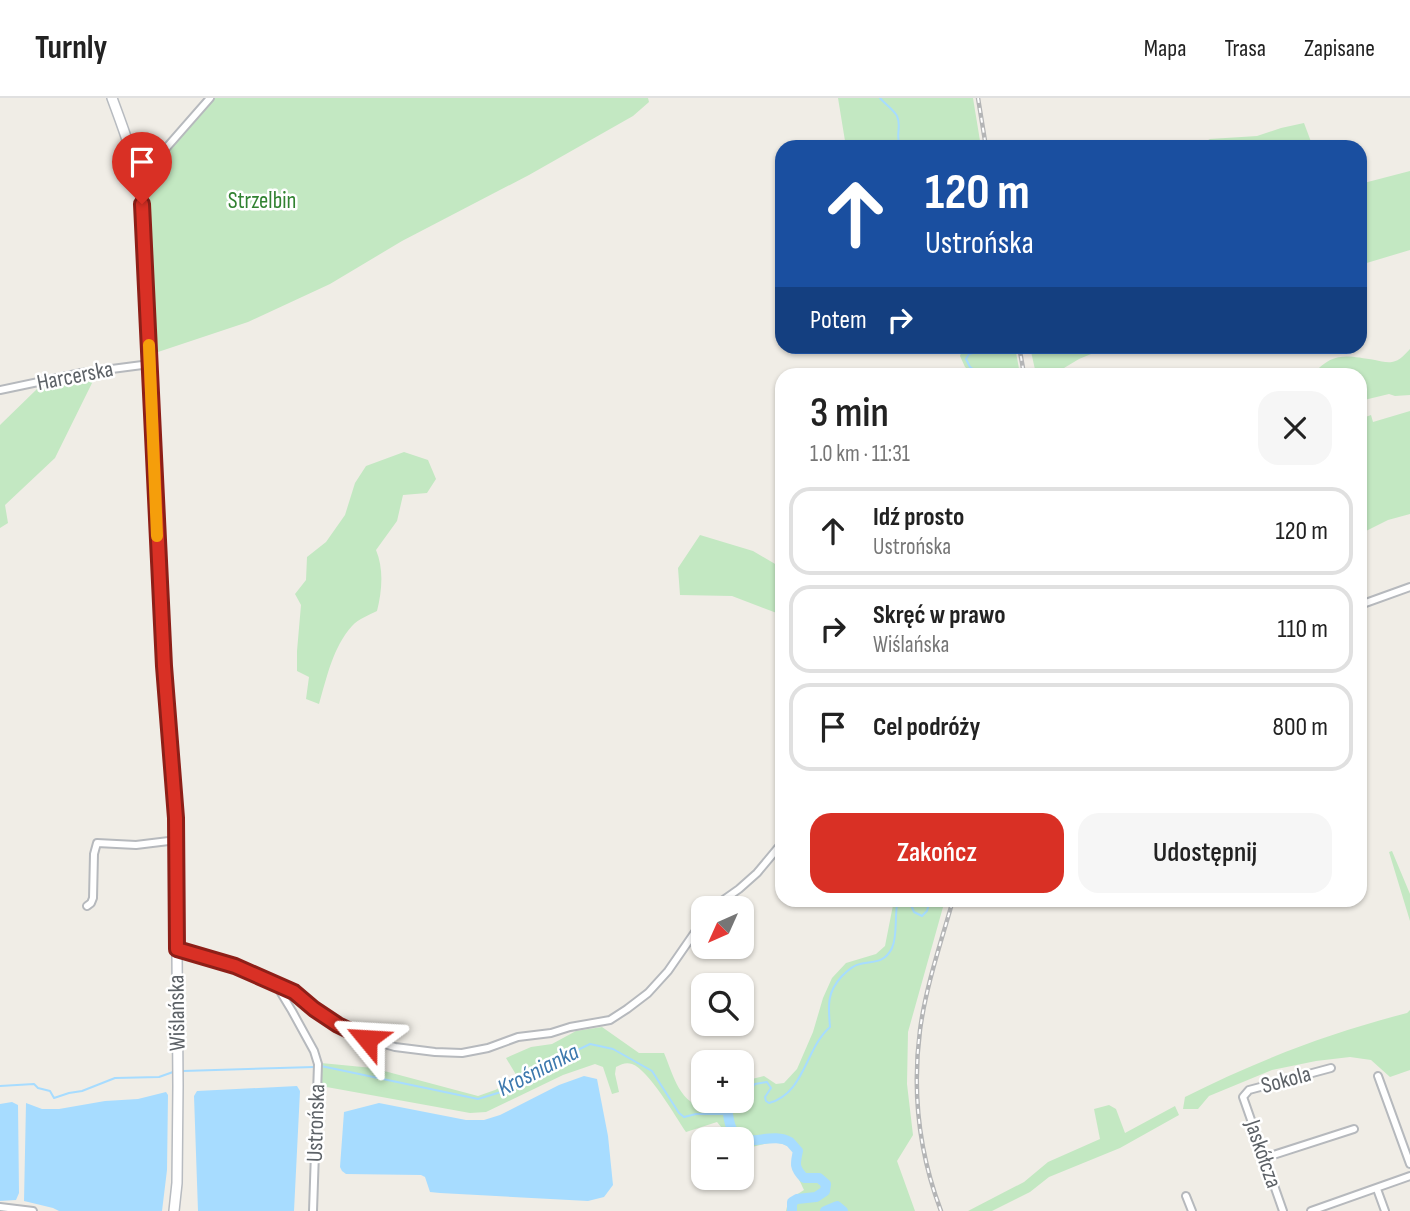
<!DOCTYPE html>
<html lang="pl">
<head>
<meta charset="utf-8">
<style>
  body { margin:0; font-family:"Sofia Sans Condensed",sans-serif; background:#f6f6f6; color:#222; height:100vh; display:flex; flex-direction:column; font-size:26px; white-space:nowrap }
  * { box-sizing:border-box; margin:0 }
  p { font-size:23px; color:#767676 }
  .icon { flex:none; width:38px; height:38px; fill:none; stroke:currentColor; stroke-width:2; stroke-linecap:round; stroke-linejoin:round }
  .map { position:relative; flex:1; overflow:hidden }
  .side { position:absolute; left:775px; top:270px; width:592px; height:539px; display:flex; flex-direction:column; background:#fff; border-radius:21px; box-shadow:0 2px 5px #0004 }
  .side>* { flex:none }
  .guide { position:absolute; left:775px; top:42px; width:592px; height:214px; border-radius:21px; box-shadow:0 2px 5px #0004; background:#1a4fa0; color:#fff; overflow:hidden }
  .needle { width:46px; rotate:225deg }
  .buttons { position:absolute; left:691px; top:798px; display:grid; gap:14px }
  .buttons a { display:grid; place-items:center; width:63px; height:63px; border-radius:14px; background:#fff; box-shadow:0 2px 5px #0004; font-size:35px }
  .pin { position:absolute; display:grid; place-items:center; width:60px; height:60px; color:#fff; margin:-72px -30px; border-radius:50% 50% 50% 0; rotate:-45deg; box-shadow:0 0 7px #0007 }
  .pin .icon { rotate:45deg }
  .me { position:absolute; width:77px; margin:-38px; rotate:297deg; stroke-linejoin:round; filter:drop-shadow(0 0 5px #0008) }
  .turn { display:flex; align-items:center; gap:24px; height:147px; padding:0 35px; font-size:32px }
  .turn .icon { width:91px; height:91px; stroke-width:2.5 }
  .turn b { display:block; font-size:49px; line-height:60px }
  .then { display:flex; align-items:center; height:66px; padding:0 35px; background:#0003; gap:14px; font-size:26px }
  .round { display:grid; place-items:center; flex:none; width:74px; height:74px; border-radius:21px; background:#f6f6f6 }
  .headline { display:flex; align-items:center; justify-content:space-between; height:119px; padding:0 35px }
  h1 { font-size:42px; font-weight:600; line-height:52px }
  .primary-button { display:flex; gap:14px; margin-top:auto; padding:14px 35px }
  .primary-button a { flex:1; height:80px; border-radius:21px; background:#d93025; color:#fff; font-size:28px; font-weight:600; line-height:80px; text-align:center }
  .primary-button a+a { background:#f6f6f6; color:#222 }
  ul { padding:0; list-style:none }
  li { display:flex; align-items:center; gap:21px; height:88px; margin:0 14px 10px; padding:0 21px; border:4px solid #e0e0e0; border-radius:21px }
  li div { flex:1 }
  li b { display:block; font-size:26px }
  li em { font-style:normal }
  header { display:flex; align-items:center; gap:42px; box-sizing:border-box; height:98px; padding:0 35px; background:#fff; border-bottom:2px solid #e0e0e0 }
  header strong { font-size:33px }
  nav { display:flex; gap:38px; margin-inline-start:auto; font-size:24px }
  .map>svg:first-child { display:block }
  .green { fill:#c3e8c2 }
  .water { fill:#a7dcff }
  .lines { fill:none; stroke-linecap:round; stroke-linejoin:round }
  .stream { stroke:#a7dcff; stroke-width:2 }
  .river { stroke:#a7dcff; stroke-width:10 }
  .street-casing { stroke:#b6b9bd; stroke-width:10 }
  .secondary-casing { stroke:#b7bbc0; stroke-width:12 }
  .street { stroke:#fff; stroke-width:6 }
  .secondary { stroke:#fff; stroke-width:9 }
  .rail-casing { stroke:#b4b5b6; stroke-width:4.5 }
  .rail { stroke:#fff; stroke-width:2; stroke-dasharray:5; stroke-linecap:butt }
  .route-casing { stroke:#8d1f18; stroke-width:18 }
  .route { stroke:#d93025; stroke-width:12 }
  .slow { stroke:#f59e0b; stroke-width:12 }
  .labels { text-anchor:middle; dominant-baseline:central; stroke-width:5; stroke-linejoin:round; paint-order:stroke }
  .park-label { font-size:23px; fill:#318231; stroke:#fff }
  .street-label { font-size:23px; fill:#5d6267; stroke:#fff }
  .water-label { font-size:24px; font-style:italic; fill:#3c78ad; stroke:#fff }
</style>
</head>
<body>
<header>
<strong>Turnly</strong>
<nav><a>Mapa</a><a>Trasa</a><a>Zapisane</a></nav>
</header>
<div class="map">
<svg width="1410" height="1113" viewBox="0 0 1410 1113">
  <rect width="100%" height="100%" fill="#f0ede6"/>
  <path class="green" d="M214,0H648L649,4L633,18L529,77L402,143L330,186L248,224L158,254L144,79Z
    M838,0H973L981,49H846Z
    M1304,25L1313,49H1195L1210,41L1257,38L1281,30Z
    M1410,73V152L1360,167V86Z
    M963,249H1015L1020,276H973L965,269L960,258Z
    M1030,249V248L1108,249L1079,261L1054,276H1036Z
    M1410,251V297L1395,298L1389,296L1360,303V276H1313C1334,253 1347,258 1375,262C1380,263 1387,265 1392,264C1400,263 1405,256 1410,251Z
    M93,283L55,360L5,407L8,425L0,430V327L37,291Z
    M1410,313V416L1388,422L1360,436V321L1371,317L1373,324Z
    M404,354L428,362L436,381L427,395L403,397L397,423L376,452C384,471 382,493 377,513C369,517 358,521 352,528C333,549 327,579 319,606L306,601L309,579L297,573V553L301,507L295,496L306,482L307,459L326,444L345,417L355,385L366,368Z
    M700,437L753,453L782,470V517L732,498L680,497L678,470Z
    M1392,753L1410,796V823L1389,754Z
    M894,802H945L908,934L907,986L913,1037L897,1063L915,1113H786C788,1101 794,1098 804,1092C796,1073 792,1078 794,1054C781,1038 762,1047 744,1051L742,1050V1041H731L717,1024L686,1034C675,1018 649,972 632,966C626,964 622,966 616,969L615,976L619,994L612,996L603,969L595,966L563,977L486,1014L470,1015L321,988V965L373,970L478,998L495,992L518,980L506,960L531,949L552,946L576,933L602,929L639,955H664C673,976 680,1009 708,1009C720,1009 731,1003 742,1003V993L752,981L764,978L776,986L784,985L797,971L813,934L823,900L832,880L846,865L876,856L885,848Z
    M1410,912V972L1390,979L1371,962L1350,959L1316,963L1272,972L1209,998L1198,1011H1183L1185,999C1256,963 1329,935 1407,915Z
    M1109,1007L1116,1011L1125,1035L1175,1008L1179,1017L1120,1050L1049,1079L1030,1094L992,1113H968L1024,1084L1048,1064L1100,1041L1094,1011Z"/>
  <path class="water" d="M584,978L597,981L608,1038L613,1087L604,1099L588,1103L440,1095L430,1094L425,1079L421,1077L346,1076L342,1073L340,1069L344,1014L379,1005L466,1022H484L500,1017L559,987Z
    M297,988L300,993L294,1113H198L194,998L197,993Z
    M166,994L168,997L167,1072L162,1113H59L53,1110L24,1103L26,1005L42,1011H59L105,1003L138,1001Z
    M12,1004L18,1007L19,1095L16,1102L0,1103V1006Z"/>
  <g class="lines">
    <path class="stream" d="M880,0C885,6 894,12 897,18C902,29 895,36 900,49
      M980,248L977,254L969,256L966,261L970,269L981,276
      M995,276L998,275L1010,276
      M909,802L914,814L922,818L927,813L930,802
      M321,968L478,1001L501,994L551,965L590,946L613,951L652,973L679,1015L684,1019L696,1016H728L739,1003
      M183,973L314,969
      M0,988L34,986L38,990L50,993L54,1000L69,995L82,993L115,980L159,979L173,974
      M742,1001L755,986L767,984L771,990L765,999L766,1003L769,1005C805,995 805,951 830,929C828,907 827,894 842,878C847,873 853,867 860,866C873,863 884,866 892,850C898,838 894,816 898,802"/>
    <path class="river" d="M728,1016C734,1063 767,1030 790,1044C792,1046 796,1051 798,1053C795,1066 794,1070 804,1080H819L826,1086L825,1093L816,1099L797,1101L792,1104V1113
      M825,1113L837,1108L843,1113"/>
    <g class="street-casing">
      <path id="street" d="M139,81L210,0
        M0,292L81,275L150,266
        M1360,507L1410,489
        M87,808L91,805L93,800L94,756L97,745L136,747L177,742
        M712,810L739,791L757,775L782,745
        M177,851L235,868L275,885L292,913L314,953L318,966L313,1113
        M275,885L294,894L314,911L339,927L367,941L395,949L435,954L462,955L488,950L518,939L551,935L570,929L610,922L627,911L648,895L668,873L704,821
        M1378,978L1410,1066
        M1264,1060L1354,1031
        M1377,1091L1385,1113
        M1186,1098L1192,1113
        M0,1109L33,1113
        M1283,1113L1243,999L1249,992L1331,970
        M1311,1113L1410,1078"/>
    </g>
    <g class="secondary-casing">
      <path id="secondary" d="M112,0C125,35 138,69 142,106L164,568L176,720L178,988L177,1085L174,1113"/>
    </g>
    <use href="#street" class="street"/>
    <use href="#secondary" class="secondary"/>
    <g class="rail-casing">
      <path id="rail" d="M978,0L986,49
        M1019,248L1024,276
        M941,1113C919,1055 912,994 920,932C926,888 941,844 953,802"/>
    </g>
    <use href="#rail" class="rail"/>
  </g>
  <g class="lines">
    <g class="route-casing">
      <path id="route" d="M142,106L164,568L176,720L177,851L235,868L294,894L314,911L338,927L367,941"/>
    </g>
    <use href="#route" class="route"/>
    <path class="slow" d="M149,247L157,438"/>
  </g>
  <g class="labels">
    <g class="park-label">
      <text x="262" y="103">Strzelbin</text>
    </g>
    <g class="street-label">
      <text transform="translate(75 278) rotate(-11)">Harcerska</text>
      <text transform="translate(177 915) rotate(-91)">Wiślańska</text>
      <text transform="translate(1286 982) rotate(-15)">Sokola</text>
      <text transform="translate(316 1025) rotate(-88)">Ustrońska</text>
      <text transform="translate(1263 1056) rotate(71)">Jaskółcza</text>
    </g>
    <g class="water-label">
      <text transform="translate(538 972) rotate(-27)">Krośnianka</text>
    </g>
  </g>
</svg>
<div class="buttons">
<a><svg class="needle" viewBox="-14 -14 28 28"><path d="M0-13l5 13h-10z" fill="#e53935"/><path d="M0 13l5-13h-10z" fill="#767676"/></svg></a>
<a><svg class="icon" aria-label="search" viewBox="0 0 24 24"><circle cx="10" cy="10" r="6"/><path d="M15 15l6 6"/></svg></a>
<a>+</a>
<a>−</a>
</div>
<div class="pin" style="left:142px;top:106px;background:#d93025"><svg class="icon" aria-label="arrive" viewBox="0 0 24 24"><path d="M6 21V4h12l-3 4 3 4H6"/></svg></div>
<svg class="me" style="left:367px;top:941px" viewBox="-20 -20 40 40"><path d="M0-17L14 15 0 8-14 15z" fill="#d93025" stroke="#fff" stroke-width="4"/></svg>
<div class="guide">
<div class="turn"><svg class="icon" aria-label="ahead" viewBox="0 0 24 24"><path d="M12 20V5M6 11l6-6 6 6"/></svg><div><b>120 m</b>Ustrońska</div></div>
<div class="then">Potem<svg class="icon" aria-label="right" viewBox="0 0 24 24"><path d="M7 20v-9h11M14 6l5 5-5 5"/></svg></div>
</div>
<section class="side">
<div class="headline"><div><h1>3 min</h1><p>1.0 km · 11:31</p></div><a class="round"><svg class="icon" aria-label="close" viewBox="0 0 24 24"><path d="M6 6l12 12M18 6L6 18"/></svg></a></div>
<ul>
<li><svg class="icon" aria-label="ahead" viewBox="0 0 24 24"><path d="M12 20V5M6 11l6-6 6 6"/></svg><div><b>Idź prosto</b><p>Ustrońska</p></div><em>120 m</em></li>
<li><svg class="icon" aria-label="right" viewBox="0 0 24 24"><path d="M7 20v-9h11M14 6l5 5-5 5"/></svg><div><b>Skręć w prawo</b><p>Wiślańska</p></div><em>110 m</em></li>
<li><svg class="icon" aria-label="arrive" viewBox="0 0 24 24"><path d="M6 21V4h12l-3 4 3 4H6"/></svg><div><b>Cel podróży</b></div><em>800 m</em></li>
</ul>
<div class="primary-button"><a>Zakończ</a><a>Udostępnij</a></div>
</section>
</div>
</body>
</html>
